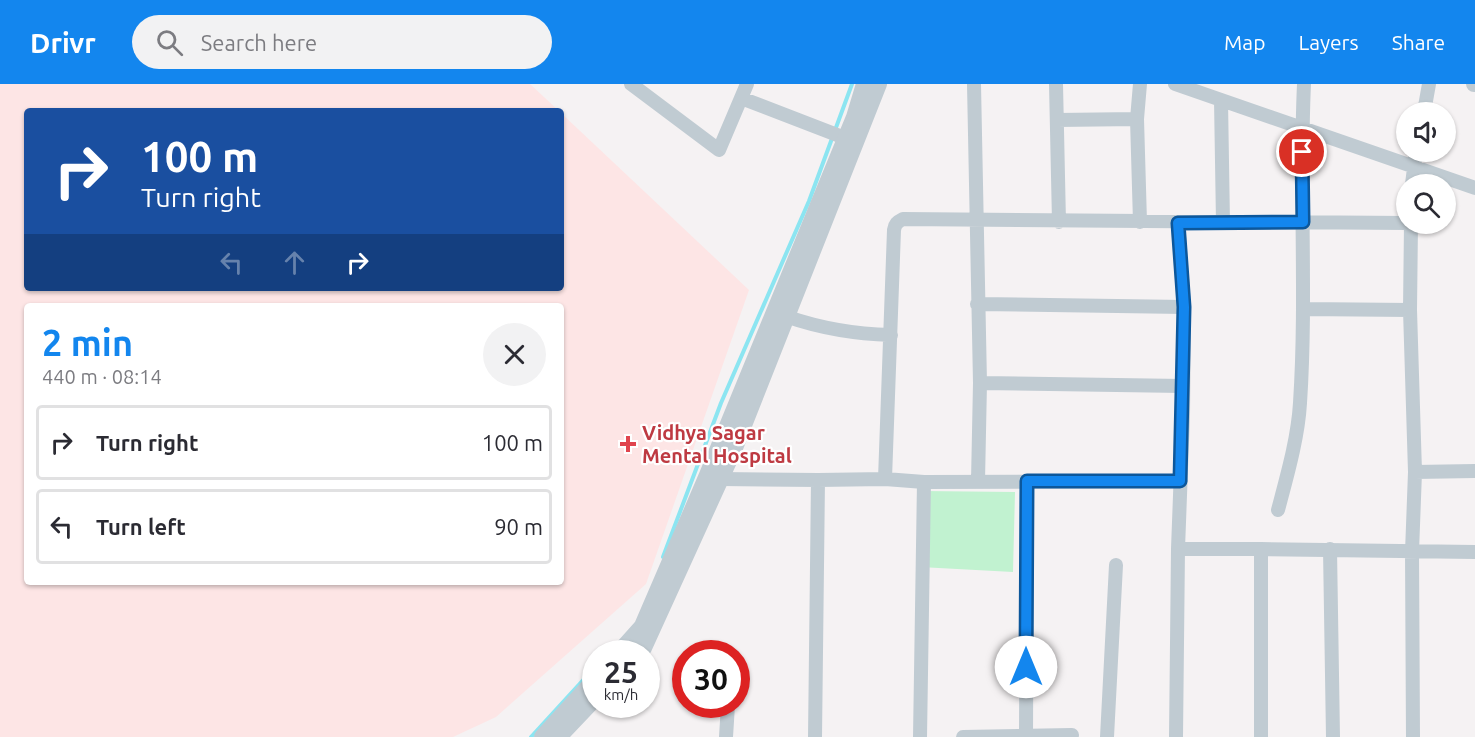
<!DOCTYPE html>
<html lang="en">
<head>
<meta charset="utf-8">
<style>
  body { margin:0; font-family:Ubuntu,sans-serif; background:#f2f2f3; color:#2b2b33; height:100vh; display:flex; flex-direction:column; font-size:22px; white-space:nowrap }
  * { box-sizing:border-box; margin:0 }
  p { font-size:20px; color:#7c7c81 }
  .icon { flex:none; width:33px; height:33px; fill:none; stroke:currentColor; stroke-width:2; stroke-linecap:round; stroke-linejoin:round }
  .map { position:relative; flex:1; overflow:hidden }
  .details { position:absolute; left:24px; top:219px; width:540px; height:282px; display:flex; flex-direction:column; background:#fff; border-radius:6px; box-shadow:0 2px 4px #0004 }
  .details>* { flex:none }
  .top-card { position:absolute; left:24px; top:24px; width:540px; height:183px; border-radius:6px; box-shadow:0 2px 4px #0004; background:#1a4fa0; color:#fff; overflow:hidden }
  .buttons { position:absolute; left:1396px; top:18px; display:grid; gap:12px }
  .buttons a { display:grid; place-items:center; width:60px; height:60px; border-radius:50%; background:#fff; box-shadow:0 2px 4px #0004; font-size:30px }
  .speed { position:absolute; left:582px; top:556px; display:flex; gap:12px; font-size:30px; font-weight:700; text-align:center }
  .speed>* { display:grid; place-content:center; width:78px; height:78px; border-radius:50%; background:#fff; box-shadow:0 2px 4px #0004; line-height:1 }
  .speed small { font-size:15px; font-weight:400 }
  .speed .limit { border:9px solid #d22; background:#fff; color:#111 }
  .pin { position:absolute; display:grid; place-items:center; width:51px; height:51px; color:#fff; margin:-26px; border:3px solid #fff; border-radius:50%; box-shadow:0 2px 6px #0007 }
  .me { position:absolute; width:66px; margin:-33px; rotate:0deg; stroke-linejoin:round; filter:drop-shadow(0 0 4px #0008) }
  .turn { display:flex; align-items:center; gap:21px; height:126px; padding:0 18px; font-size:27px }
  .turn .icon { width:78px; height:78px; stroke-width:2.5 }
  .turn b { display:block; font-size:42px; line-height:51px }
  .lanes { display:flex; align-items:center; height:57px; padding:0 18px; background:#0003; justify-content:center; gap:30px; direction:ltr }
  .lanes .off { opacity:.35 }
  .round { display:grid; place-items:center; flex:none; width:63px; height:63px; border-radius:32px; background:#f2f2f3 }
  .summary { display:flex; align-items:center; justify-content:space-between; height:102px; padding:0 18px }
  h1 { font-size:36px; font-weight:600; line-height:45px; color:#1386ee }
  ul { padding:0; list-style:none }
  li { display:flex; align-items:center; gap:18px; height:75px; margin:0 12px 9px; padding:0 6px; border:3px solid #e1e1e2; border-radius:6px }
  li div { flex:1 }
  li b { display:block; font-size:22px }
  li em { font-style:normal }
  header { display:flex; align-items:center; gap:36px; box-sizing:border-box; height:84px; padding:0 30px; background:#1386ee; color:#fff }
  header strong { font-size:28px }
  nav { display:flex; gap:33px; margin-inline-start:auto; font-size:21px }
  .search { width:420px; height:54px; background:#f2f2f3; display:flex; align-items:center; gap:15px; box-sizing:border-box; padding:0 21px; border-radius:33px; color:#7c7c81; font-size:22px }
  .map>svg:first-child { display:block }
  .medical { fill:#fde5e5; fill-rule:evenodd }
  .green { fill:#c1f2d0 }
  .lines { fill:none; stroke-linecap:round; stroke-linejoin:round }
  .stream { stroke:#8ce5f1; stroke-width:4 }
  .minor { stroke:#c0cbd2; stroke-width:14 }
  .tertiary { stroke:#c0cbd2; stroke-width:16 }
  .route-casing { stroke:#0c579b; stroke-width:15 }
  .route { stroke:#1386ee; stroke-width:10 }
  .health-dot { fill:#e0444e; stroke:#fff; stroke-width:2 }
  .labels { text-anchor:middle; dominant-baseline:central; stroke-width:4.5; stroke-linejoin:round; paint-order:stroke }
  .health-label { font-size:20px; font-weight:bold; fill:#be3a42; stroke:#fff; text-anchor:start }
</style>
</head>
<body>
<header>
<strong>Drivr</strong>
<div class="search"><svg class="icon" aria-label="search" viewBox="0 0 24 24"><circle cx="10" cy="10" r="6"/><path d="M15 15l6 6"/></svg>Search here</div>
<nav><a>Map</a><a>Layers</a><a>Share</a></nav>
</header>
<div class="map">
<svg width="1475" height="653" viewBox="0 0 1475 653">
  <rect width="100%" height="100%" fill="#f5f2f3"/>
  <path class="medical" d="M0,0H530L559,27H27V204H561V29L749,206L646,500L496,633L453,653H0ZM27,222H561V498H27Z"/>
  <path class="green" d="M922,407L1015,408L1013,488L920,483Z"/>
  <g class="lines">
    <path class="stream" d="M663,473L721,319L809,117L852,0
      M606,570L614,562
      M531,653L596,582"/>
    <path class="minor" d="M631,0L719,66L747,0
      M974,0L980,299L978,397
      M1056,0L1059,138
      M1140,0L1137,35L1140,138
      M1175,0L1475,104
      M741,14L845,54
      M1221,16L1223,139
      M1424,28L1429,0
      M1057,36L1137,35
      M1412,100L1416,68
      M1411,140L1410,226L1415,388L1412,468L1413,653
      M977,220L1184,223
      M1303,225L1410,226
      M788,233C823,245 854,250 891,251
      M980,299L1183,302
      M1415,388L1475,387
      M721,395L818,396L885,395L924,398L1181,397
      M885,395L894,146C895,140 897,138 903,135L1407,139
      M1278,426C1287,392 1298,354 1300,319C1307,213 1299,106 1304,0
      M1178,465H1261L1475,468
      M1261,465V653
      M1330,465L1333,653
      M1026,652L1027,397
      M726,653L728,621
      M815,653L818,396
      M920,653L924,398
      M963,653L1072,651
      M1107,653L1116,481
      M1176,653L1178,465L1183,331L1184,223L1178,139"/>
    <path class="tertiary" d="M1474,0H1475
      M617,570L642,542L707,391L854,33L864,0
      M638,570L644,564L735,364L879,0
      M542,653L596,594
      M559,653L596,614"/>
  </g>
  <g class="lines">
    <g class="route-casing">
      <path id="route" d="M1026,583L1027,397H1180L1184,223L1178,139L1303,138L1302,68"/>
    </g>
    <use href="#route" class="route"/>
  </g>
  <path class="health-dot" d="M625 351h6v6h6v6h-6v6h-6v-6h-6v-6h6z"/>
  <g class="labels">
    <g class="health-label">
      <text x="642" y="348">Vidhya Sagar<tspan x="642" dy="23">Mental Hospital</tspan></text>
    </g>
  </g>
</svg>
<div class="buttons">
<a><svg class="icon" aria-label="sound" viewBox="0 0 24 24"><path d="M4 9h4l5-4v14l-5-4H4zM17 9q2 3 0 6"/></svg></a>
<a><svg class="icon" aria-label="search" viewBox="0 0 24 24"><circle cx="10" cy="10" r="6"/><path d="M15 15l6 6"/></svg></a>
</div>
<div class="speed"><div>25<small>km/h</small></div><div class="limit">30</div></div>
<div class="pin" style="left:1302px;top:68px;background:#d93025"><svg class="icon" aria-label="arrive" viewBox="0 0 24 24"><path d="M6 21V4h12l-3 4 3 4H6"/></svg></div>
<svg class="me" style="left:1026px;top:583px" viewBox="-20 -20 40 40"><circle r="19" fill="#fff"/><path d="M0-13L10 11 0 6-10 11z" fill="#1386ee"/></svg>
<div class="top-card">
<div class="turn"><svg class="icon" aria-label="right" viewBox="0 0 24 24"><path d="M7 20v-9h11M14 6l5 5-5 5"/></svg><div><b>100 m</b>Turn right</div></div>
<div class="lanes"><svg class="icon off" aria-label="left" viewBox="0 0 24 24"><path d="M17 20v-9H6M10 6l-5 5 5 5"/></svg><svg class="icon off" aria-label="ahead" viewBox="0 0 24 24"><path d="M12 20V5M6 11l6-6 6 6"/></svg><svg class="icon" aria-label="right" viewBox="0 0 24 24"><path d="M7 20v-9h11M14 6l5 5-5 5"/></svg></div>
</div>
<section class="details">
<div class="summary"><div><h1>2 min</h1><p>440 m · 08:14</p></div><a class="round"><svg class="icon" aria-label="close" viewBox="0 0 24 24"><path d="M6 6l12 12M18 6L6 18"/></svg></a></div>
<ul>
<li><svg class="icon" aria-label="right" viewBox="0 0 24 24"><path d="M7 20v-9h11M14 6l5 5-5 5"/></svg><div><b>Turn right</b></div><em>100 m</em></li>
<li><svg class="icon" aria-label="left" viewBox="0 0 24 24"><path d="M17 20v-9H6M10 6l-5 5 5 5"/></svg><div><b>Turn left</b></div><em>90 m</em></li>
</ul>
</section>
</div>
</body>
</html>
